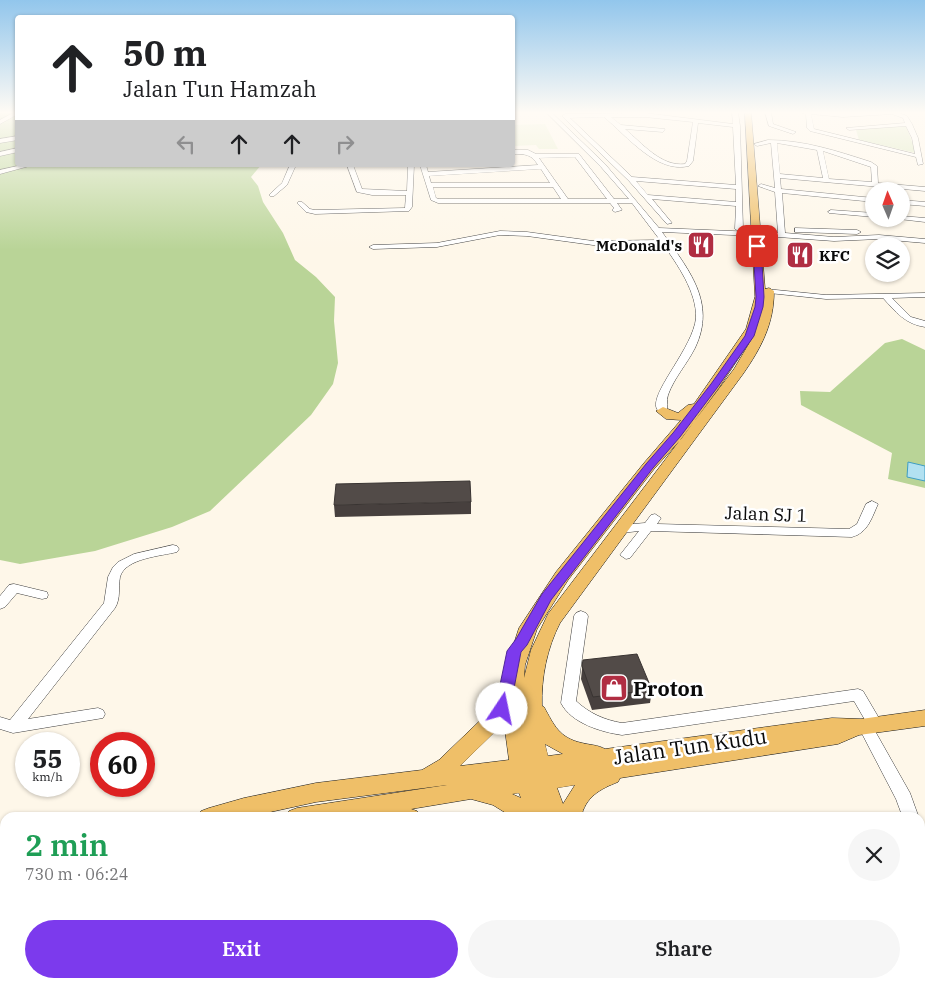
<!DOCTYPE html>
<html lang="en">
<head>
<meta charset="utf-8">
<style>
  body { margin:0; font-family:"IBM Plex Serif",serif; background:#f6f6f6; color:#202124; height:100vh; display:flex; flex-direction:column; font-size:19px; white-space:nowrap }
  * { box-sizing:border-box; margin:0 }
  p { font-size:16px; color:#757577 }
  .icon { flex:none; width:28px; height:28px; fill:none; stroke:currentColor; stroke-width:2; stroke-linecap:round; stroke-linejoin:round }
  .map { position:relative; flex:1; overflow:hidden }
  .drawer { position:absolute; left:0px; top:812px; width:925px; height:176px; display:flex; flex-direction:column; background:#fff; border-radius:15px 15px 0 0; box-shadow:0 1px 4px #0004 }
  .drawer>* { flex:none }
  .top-card { position:absolute; left:15px; top:15px; width:500px; height:152px; border-radius:5px; box-shadow:0 1px 4px #0004; background:#fff; color:#202124; overflow:hidden }
  .needle { width:32px; rotate:358deg }
  .fabs { position:absolute; left:865px; top:182px; display:grid; gap:10px }
  .fabs a { display:grid; place-items:center; width:45px; height:45px; border-radius:50%; background:#fff; box-shadow:0 1px 4px #0004; font-size:25px }
  .speed { position:absolute; left:15px; top:732px; display:flex; gap:10px; font-size:25px; font-weight:700; text-align:center }
  .speed>* { display:grid; place-content:center; width:65px; height:65px; border-radius:50%; background:#fff; box-shadow:0 1px 4px #0004; line-height:1 }
  .speed small { font-size:12px; font-weight:400 }
  .speed .limit { border:8px solid #d22; background:#fff; color:#111 }
  .pin { position:absolute; display:grid; place-items:center; width:42px; height:42px; color:#fff; margin:-21px; border-radius:10px; box-shadow:0 2px 8px #0006 }
  .me { position:absolute; width:55px; margin:-28px; rotate:11deg; stroke-linejoin:round; filter:drop-shadow(0 0 4px #0008) }
  .turn { display:flex; align-items:center; gap:18px; height:105px; padding:0 25px; font-size:22px }
  .turn .icon { width:65px; height:65px; stroke-width:2.5 }
  .turn b { display:block; font-size:35px; line-height:42px }
  .lanes { display:flex; align-items:center; height:48px; padding:0 25px; background:#0003; justify-content:center; gap:25px; direction:ltr }
  .lanes .off { opacity:.35 }
  .round { display:grid; place-items:center; flex:none; width:52px; height:52px; border-radius:26px; background:#f6f6f6 }
  .headline { display:flex; align-items:center; justify-content:space-between; height:85px; padding:0 25px }
  h1 { font-size:30px; font-weight:600; line-height:38px; color:#1e9e55 }
  .button { display:flex; gap:10px; margin-top:auto; padding:10px 25px }
  .button a { flex:1; height:58px; border-radius:30px; background:#7c3aed; color:#fff; font-size:20px; font-weight:600; line-height:58px; text-align:center }
  .button a+a { background:#f6f6f6; color:#202124 }
  .map>svg:first-child { display:block }
  .green { fill:#d4e5b6 }
  .forest { fill:#b9d497 }
  .pitch { fill:#e4edc7 }
  .water { fill:#b2e1f1; stroke:#3e9dc3 }
  .lines { fill:none; stroke-linecap:round; stroke-linejoin:round }
  .minor-casing { stroke:#3d3d3d; stroke-width:1 }
  .major-casing { stroke:#1b1b1b; stroke-width:1 }
  .minor { fill:#fff; fill-rule:evenodd }
  .major { fill:#efbf68; fill-rule:evenodd }
  .wall { fill:#47403e }
  .building { fill:#524b48; stroke:#393432 }
  .route { fill:#7c3aed; stroke:#51269a }
  .labels { text-anchor:middle; dominant-baseline:central; stroke-width:5; stroke-linejoin:round; paint-order:stroke }
  .far-poi-label { font-size:15px; font-weight:bold; fill:#0a0a0a; stroke:#fff; text-anchor:end }
  .street-label { font-size:18px; fill:#0a0a0a; stroke:#fff }
  .near-poi-label { font-size:21px; font-weight:bold; fill:#0a0a0a; stroke:#fff; text-anchor:start }
  .near-street-label { font-size:21px; fill:#0a0a0a; stroke:#fff }
</style>
</head>
<body>
<div class="map">
<svg width="925" height="988" viewBox="0 0 925 988">
  <rect width="100%" height="100%" fill="#fef7e9"/>
  <path class="green" d="M906,125L916,153L859,140L856,130Z"/>
  <path class="forest" d="M0,112H17L18,165H261L251,177L258,186L263,202L283,233L295,260L316,277L335,297L334,321L338,363L333,384L311,415L210,511L172,527L95,551L20,564L0,560Z
    M902,339L925,350V488L888,479L892,453L801,405L800,391L830,392L885,343Z"/>
  <path class="pitch" d="M545,124L558,149H539L536,145L513,146V125Z"/>
  <path class="water" d="M908,462L925,466V481L907,477Z"/>
  <g class="lines">
    <g class="minor-casing">
      <path id="minor" d="M15,112H18V114L0,124V120Z
        M546,112H551L605,164L659,228L756,232L760,234L756,236L662,232C688,269 717,302 695,348C687,364 674,378 668,395C666,401 668,408 667,413H659C659,412 656,408 656,406C654,388 693,347 696,318C697,292 677,264 663,244L593,245L527,236L500,235L437,247L373,249L369,247L373,245L437,243L500,231L527,232L593,241L660,240L632,203H617L622,210L615,212L612,210L614,208L610,203H438L431,200L420,165H426L428,172L538,165C531,154 526,154 512,154V150H528L536,154H579L614,199H629L601,167ZM575,157L607,199H568L539,158ZM541,169L550,183H431L429,176ZM433,187H553L561,199H439L436,198Z
        M732,112H738L740,126L743,229L739,231L735,229L736,206L652,199L672,223L667,224L629,181L562,116L565,114L645,113L733,124ZM604,117C627,136 657,174 689,166L693,161L698,123L733,127L736,185L632,177L570,118ZM611,117H645L693,122L687,161L685,164C661,167 642,143 625,129L663,132L665,129L621,125ZM636,181L736,189V202L648,195Z
        M765,112H771L773,124L796,132L793,134L769,126Z
        M797,112L843,113L897,112L907,116L912,124L918,138L923,164L918,165L916,157L810,131L807,128L806,114ZM811,114L843,117L892,114L903,118L905,123L846,128L849,130L906,126L912,138L915,154L814,129Z
        M18,136V140L0,143V139Z
        M768,140C804,140 837,151 871,162L877,166L878,183L925,187V191L780,178L781,189L874,198V202L782,193L785,233L834,237L879,235L925,239V243L879,239L834,241L778,237L763,239V235L778,233L775,192L758,186L761,184L775,188L771,143L757,146L754,144ZM777,143L817,150L823,178L780,174ZM823,151L871,167L872,182L829,179Z
        M18,148V152L0,156V152Z
        M22,165H33L0,174V170Z
        M290,165H296L287,185L274,196H270V194L282,183Z
        M347,165H353L362,189L407,191L408,165H414L412,207L409,211L315,214L306,212L298,204V202H302L310,209L315,210L405,208L406,195H372L357,192Z
        M901,200L925,202V206L901,204Z
        M831,210L874,213V217L829,213L828,212Z
        M901,216L925,218V222L899,219H901Z
        M795,228L857,230L861,232L857,234L798,232H795Z
        M766,289L826,295L925,293V297L892,298L911,317L925,321V327C905,324 896,312 883,298L826,299L769,293H766Z
        M872,501L878,504C872,517 868,533 852,537L651,531L630,558L626,559L620,555L639,531L621,533L615,529L621,525L645,523L651,515L655,514L661,518L657,524L849,529L857,524L866,504Z
        M173,545L177,546L179,549L177,552C162,556 125,558 120,577C118,588 121,598 115,608L28,719L98,708L103,710L105,714L103,718L13,733L0,729V717L10,720L104,603L108,577L113,567L118,562L134,554Z
        M14,584L47,592L48,595L47,598L42,599L17,593L5,607L0,609V596L9,585Z
        M581,611L586,613L588,616L576,701C589,713 604,720 622,723L858,689L863,691L883,725L881,729L875,731L910,793L919,818H903L896,799L858,726L860,722L865,720L854,701L622,735C601,732 571,723 561,703L574,616L576,613Z
        M920,838L925,840V866L920,864Z
        M328,984H346L348,988H328Z"/>
    </g>
    <g class="major-casing">
      <path id="major" d="M745,112H751L765,289L769,288L774,291C774,324 761,348 743,374L560,623C547,648 541,678 542,706L544,707C554,725 559,738 582,743C590,745 598,745 605,749L832,718L861,719L925,710V726L859,735L838,744L620,778L618,782C600,789 585,797 581,818H514L493,805L471,799L411,809L417,811L420,818H386L379,814L358,818H286L289,811L297,808L447,785L316,802L243,818H198L201,811L209,808L244,798L316,783L422,770L439,760L490,711L499,686L505,684L507,665L519,628L556,572L644,463L681,420L666,419L656,411L663,407L678,413L688,405L694,404L746,329L755,297ZM756,332L734,369L548,614L531,650L524,678L525,665L537,629L568,580L654,469L682,438L718,389ZM504,723L509,760L460,766ZM545,744L563,754L548,756ZM575,785L563,804L557,788ZM519,793L521,798L512,794Z
        M5,904V948L0,950V906Z
        M658,984H686L688,988H660Z"/>
    </g>
    <use href="#minor" class="minor"/>
    <use href="#major" class="major"/>
  </g>
  <path class="wall" d="M471,502V514L335,517L334,505Z
    M583,660L652,690L650,703L592,710L581,679Z"/>
  <path class="building" d="M470,481L471,502L334,505L336,484Z
    M637,654L652,690L593,697L582,666L583,660Z"/>
  <linearGradient id="sky" x2="0" y2="1"><stop stop-color="#92c6ec"/><stop offset="0.45" stop-color="#fffbf5"/><stop offset="1" stop-color="#fffbf5" stop-opacity="0"/></linearGradient>
  <rect width="925" height="250" fill="url(#sky)"/>
  <path class="route" d="M757,244L761,246L764,297L763,307L754,336L717,388L680,437L653,468L551,600L527,645L521,652L510,709L507,713L502,715L497,713L495,709L507,651L516,639L542,594L646,464L673,433L711,384L745,336L755,307L756,297L753,246Z"/>
  <defs>
    <g id="restaurant-square" transform="scale(1.4375)"><rect x="-9" y="-9" width="18" height="18" rx="4" fill="#b02d42" stroke="#fff"/><path d="M-5-6h1v4h1v-4h1v4h1v-4h1v5L-1.5 .5V6h-2V.5L-5-1ZM5-6V6H3V1.5H1.5Q1.5-4 5-6Z" fill="#fff"/></g>
    <g id="shop-square" transform="scale(1.4375)"><rect x="-9" y="-9" width="18" height="18" rx="4" fill="#b02d42" stroke="#fff"/><path d="M-5-2.5h2.3a2.7 3.5 0 0 1 5.4 0H5L5.5 6h-11ZM-1.5-2.5h3a1.5 2.3 0 0 0-3 0Z" fill="#fff"/></g>
  </defs>
  <g fill-rule="evenodd">
    <use href="#restaurant-square" x="701" y="245"/>
    <use href="#restaurant-square" x="800" y="255"/>
    <use href="#shop-square" x="614" y="688"/>
  </g>
  <g class="labels">
    <g class="far-poi-label">
      <text x="682" y="245">McDonald's</text>
      <text x="819" y="255" text-anchor="start">KFC</text>
    </g>
    <g class="street-label">
      <text transform="translate(766 514) rotate(2)">Jalan SJ 1</text>
    </g>
    <g class="near-poi-label">
      <text x="633" y="688">Proton</text>
    </g>
    <g class="near-street-label">
      <text transform="translate(690 746) rotate(-8)">Jalan Tun Kudu</text>
    </g>
  </g>
</svg>
<div class="fabs">
<a><svg class="needle" viewBox="-14 -14 28 28"><path d="M0-13l5 13h-10z" fill="#e53935"/><path d="M0 13l5-13h-10z" fill="#757577"/></svg></a>
<a><svg class="icon" aria-label="layers" viewBox="0 0 24 24"><path d="M12 4l9 5-9 5-9-5zM3 14l9 5 9-5"/></svg></a>
</div>
<div class="speed"><div>55<small>km/h</small></div><div class="limit">60</div></div>
<div class="pin" style="left:757px;top:246px;background:#d93025"><svg class="icon" aria-label="arrive" viewBox="0 0 24 24"><path d="M6 21V4h12l-3 4 3 4H6"/></svg></div>
<svg class="me" style="left:502px;top:709px" viewBox="-20 -20 40 40"><circle r="19" fill="#fff"/><path d="M0-13L10 11 0 6-10 11z" fill="#7c3aed"/></svg>
<div class="top-card">
<div class="turn"><svg class="icon" aria-label="ahead" viewBox="0 0 24 24"><path d="M12 20V5M6 11l6-6 6 6"/></svg><div><b>50 m</b>Jalan Tun Hamzah</div></div>
<div class="lanes"><svg class="icon off" aria-label="left" viewBox="0 0 24 24"><path d="M17 20v-9H6M10 6l-5 5 5 5"/></svg><svg class="icon" aria-label="ahead" viewBox="0 0 24 24"><path d="M12 20V5M6 11l6-6 6 6"/></svg><svg class="icon" aria-label="ahead" viewBox="0 0 24 24"><path d="M12 20V5M6 11l6-6 6 6"/></svg><svg class="icon off" aria-label="right" viewBox="0 0 24 24"><path d="M7 20v-9h11M14 6l5 5-5 5"/></svg></div>
</div>
<section class="drawer">
<div class="headline"><div><h1>2 min</h1><p>730 m · 06:24</p></div><a class="round"><svg class="icon" aria-label="close" viewBox="0 0 24 24"><path d="M6 6l12 12M18 6L6 18"/></svg></a></div>
<div class="button"><a>Exit</a><a>Share</a></div>
</section>
</div>
</body>
</html>
